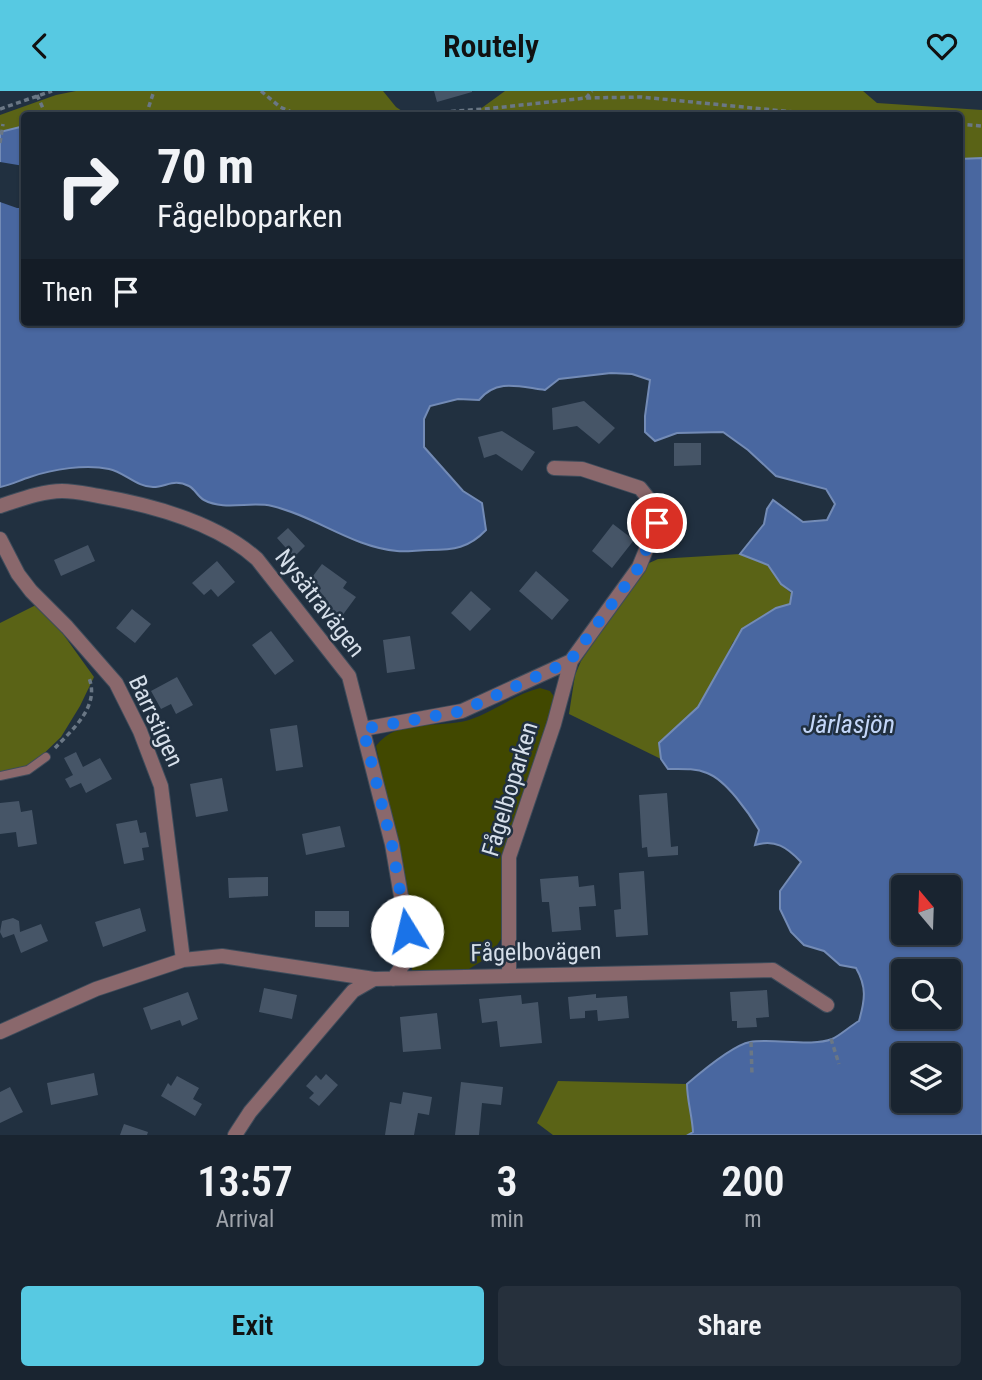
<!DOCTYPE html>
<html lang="en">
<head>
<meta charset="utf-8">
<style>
  body { margin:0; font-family:"Roboto Condensed",sans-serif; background:#26303c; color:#f1f3f6; height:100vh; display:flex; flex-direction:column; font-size:26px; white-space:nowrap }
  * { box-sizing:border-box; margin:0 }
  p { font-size:23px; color:#9fa4ab }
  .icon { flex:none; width:38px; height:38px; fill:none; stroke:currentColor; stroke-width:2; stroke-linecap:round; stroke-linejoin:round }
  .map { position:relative; height:1044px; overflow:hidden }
  .panel { display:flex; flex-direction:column; background:#192430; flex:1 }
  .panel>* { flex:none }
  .banner { position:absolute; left:21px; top:21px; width:942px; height:214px; border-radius:7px; box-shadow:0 2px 5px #0004,0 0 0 2px #37414c; background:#192430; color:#f1f3f6; overflow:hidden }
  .needle { width:46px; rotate:341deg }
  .controls { position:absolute; left:891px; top:784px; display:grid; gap:14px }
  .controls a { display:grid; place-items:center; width:70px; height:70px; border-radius:7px; background:#192430; box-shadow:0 2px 5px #0004,0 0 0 2px #37414c; font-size:35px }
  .pin { position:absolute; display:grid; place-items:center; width:60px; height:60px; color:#fff; margin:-30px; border:4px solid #fff; border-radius:50%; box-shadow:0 2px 7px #0007 }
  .me { position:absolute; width:77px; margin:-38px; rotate:351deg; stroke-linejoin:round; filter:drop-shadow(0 0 5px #0008) }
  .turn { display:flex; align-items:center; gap:24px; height:147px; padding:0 21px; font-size:32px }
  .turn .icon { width:91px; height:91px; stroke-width:2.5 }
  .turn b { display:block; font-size:49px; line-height:60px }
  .then { display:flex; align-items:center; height:66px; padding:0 21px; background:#0003; gap:14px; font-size:26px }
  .eta { display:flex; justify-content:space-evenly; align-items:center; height:119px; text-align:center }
  .eta b { font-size:42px; font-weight:600; line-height:49px }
  .primary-button { display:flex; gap:14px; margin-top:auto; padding:14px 21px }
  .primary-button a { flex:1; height:80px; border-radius:7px; background:#57c9e2; color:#111; font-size:28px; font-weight:600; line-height:80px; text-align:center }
  .primary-button a+a { background:#26303c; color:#f1f3f6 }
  header { display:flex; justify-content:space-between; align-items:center; height:91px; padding:0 21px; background:#57c9e2; color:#111; font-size:32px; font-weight:600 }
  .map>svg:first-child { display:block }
  .green { fill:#414800 }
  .forest { fill:#5a6316 }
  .water { fill:#4967a0; stroke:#738bb6; stroke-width:2; fill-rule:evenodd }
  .pier { fill:#213040 }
  .building { fill:#465567 }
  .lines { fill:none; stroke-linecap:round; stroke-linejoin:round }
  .lane-casing { stroke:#3e4c5b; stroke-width:10 }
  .street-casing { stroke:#3e4c5b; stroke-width:16 }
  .path { stroke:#6a7785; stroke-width:3.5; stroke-dasharray:5 3.5; stroke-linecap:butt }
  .lane { stroke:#8a686c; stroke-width:8 }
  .street { stroke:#8a686c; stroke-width:14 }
  .route { stroke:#1a73e8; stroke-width:12; stroke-dasharray:0 21.6 }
  .labels { text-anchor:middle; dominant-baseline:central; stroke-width:5; stroke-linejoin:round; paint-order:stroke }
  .street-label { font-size:24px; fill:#d6dfea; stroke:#213040 }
  .water-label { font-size:26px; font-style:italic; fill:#c3d6f8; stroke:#213040 }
</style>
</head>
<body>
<header><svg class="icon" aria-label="back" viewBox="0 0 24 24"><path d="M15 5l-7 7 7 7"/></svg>Routely<svg class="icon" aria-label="heart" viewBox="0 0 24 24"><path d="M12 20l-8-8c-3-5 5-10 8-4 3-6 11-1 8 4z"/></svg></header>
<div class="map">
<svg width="982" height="1044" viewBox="0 0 982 1044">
  <rect width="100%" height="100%" fill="#213040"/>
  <path class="green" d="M540,597L550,600L555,607L503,766L504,824L501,848L490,865L469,878L412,881V830L376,655C398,626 438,638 469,629C494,621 515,603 540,597Z"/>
  <path class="forest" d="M76,0H383L396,16L408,24H119L105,22L87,24H24V35L0,41V24L56,4Z
    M505,0H863L877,12L982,19V67H959V24H472Z
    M740,463L768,473L781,493L792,503L790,514L776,517L733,551L713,592L698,616L659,651L661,668L569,623L575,584L581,570L647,473L658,468Z
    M38,513L58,536L94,586L80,615L61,646L33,673L20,678L0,681V532Z
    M558,990L687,993C687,1010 692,1024 693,1041L688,1044H553L537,1032Z"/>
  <path class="water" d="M24,35V231H959V68L982,67V1044H688L693,1041C692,1024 687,1009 687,993C701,981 733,954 750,951C773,947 812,956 832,948C841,944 850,935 859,930C865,909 867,896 856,877L840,874L824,860L804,854L791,841L780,818V800L801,771C787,756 775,748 755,754L759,739C749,722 726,689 707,682C695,677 681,678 668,678L661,668L659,652L698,616L742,538L776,517L790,513L792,501L781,493L768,474L740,463L764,433L767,418L773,409L803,431L827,429L835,413L826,398L776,385L748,359L723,341L677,342L655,350L645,341V325L650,289L632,283L611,282L559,288L545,299C520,296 497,287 479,309L458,308L430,315L424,328V356L463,400L482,412L486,439C469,457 454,459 429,459C418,459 407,461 397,460C352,456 315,425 272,415C251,410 224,420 204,409C198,406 195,398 189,395C173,387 167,396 153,396C137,396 124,381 109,378C86,373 53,378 30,386C20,389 11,394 0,396V41ZM903,796H948V842H903ZM903,880H948V926H903ZM903,964H948V1010H903Z"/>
  <path class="pier" d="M0,71L24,75V117H17L0,111Z"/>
  <path class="building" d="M434,0H472V1L437,11Z
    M584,310L615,337L599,353L577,335L553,339L552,317Z
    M502,340L535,361L522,380L496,363L484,367L478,346Z
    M674,352H701V374L674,375Z
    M613,433L634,449L612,477L592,460Z
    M288,437L305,455L294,466L277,447Z
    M88,454L95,470L61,485L54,469Z
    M217,470L235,491L218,506L211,498L204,504L192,492Z
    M322,473L347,491L343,497L356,506L339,529L321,515L326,507L307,493Z
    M536,480L569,509L552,529L519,500Z
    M471,500L491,518L470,540L451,522Z
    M132,518L151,533L135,552L116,537Z
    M271,540L294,570L275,584L252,554Z
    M410,545L415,578L387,582L383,549Z
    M177,586L193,614L176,623L171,613L161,618L151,600Z
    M297,634L303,676L276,680L270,638Z
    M76,661L83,676L100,667L112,688L86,702L81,692L70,697L65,688L73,684L64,667Z
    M222,687L228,720L196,726L190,693Z
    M667,702L671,756L678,755V764L648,766L647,756L642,757L639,704Z
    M19,710L21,721L32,719L37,753L18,756L16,741L0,743V712Z
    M137,729L140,742L146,741L149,756L142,757L144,769L124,773L116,733Z
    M340,735L345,756L306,764L302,743Z
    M644,780L648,844L616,846L614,819L621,818L619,782Z
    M578,785L579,796L594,794L596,815L579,816L581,839L552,841L549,811H542L540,788Z
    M268,786V805L229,807L228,787Z
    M140,817L146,840L103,856L95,831Z
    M315,820H349V836H315Z
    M13,827L19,830L20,841L41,833L48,850L21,862L14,843L3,847L0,841L2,830Z
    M264,897L297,904L292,928L259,921Z
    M767,899L769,926L756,927L757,936L737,937V930H732L730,901Z
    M188,901L198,928L182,935L180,929L151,939L143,917Z
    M596,903V907L627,905L629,927L598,930L597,919L585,920V927L570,928L568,906Z
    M521,904L522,913L538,911L542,952L500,956L497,930L482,932L479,908Z
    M437,922L441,958L403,961L400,926Z
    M94,982L98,1004L51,1014L47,992Z
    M326,983L338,994L319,1015L309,1007L314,1002L306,995L316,984L321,989Z
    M177,985L199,997L193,1008L202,1013L195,1025L161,1005L168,992L171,995Z
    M461,991L503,996L501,1014L482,1012L479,1044H455Z
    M10,996L23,1021L0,1032V1001Z
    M403,1001L432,1006L429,1024L418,1022L414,1044H385L390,1011L401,1013Z
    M124,1033L148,1041L147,1044H120Z"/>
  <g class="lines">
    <g class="lane-casing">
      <path id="lane" d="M0,685L28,679L46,666"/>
    </g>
    <g class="street-casing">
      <path id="street" d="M554,377L582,378L640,397L652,412L657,432L639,476L571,570
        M0,415C19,409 42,400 62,400C75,400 87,403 99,405C151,414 217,432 257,468L349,585L392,753L407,840V868L393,888
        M0,448L18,483L31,500L67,536L116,592L140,640L161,695L183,869
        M363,638L462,620L571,570L554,633L509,766V884
        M0,941L96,898L183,869L222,865L374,888L773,879L827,914
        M235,1044L250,1021L353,900L374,888"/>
    </g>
    <path class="path" d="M261,0L280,16L298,24
      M37,4L46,24
      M586,7L592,0
      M0,18L52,0
      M146,24L154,0
      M400,24L485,18L586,7L641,6L824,24
      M959,33L982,35
      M0,52L3,33
      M55,657C73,638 100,615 89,587
      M831,948L839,973
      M751,951L752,984"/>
    <use href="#lane" class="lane"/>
    <use href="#street" class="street"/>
  </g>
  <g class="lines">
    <path class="route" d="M407,840L392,754L363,638L462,620L570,570L639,476L657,432"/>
  </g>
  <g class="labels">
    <g class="street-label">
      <text transform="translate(320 512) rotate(52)">Nysätravägen</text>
      <text transform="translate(156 630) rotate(65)">Barrstigen</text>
      <text transform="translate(510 698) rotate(-73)">Fågelboparken</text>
      <text transform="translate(536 861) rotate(-1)">Fågelbovägen</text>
    </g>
    <g class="water-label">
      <text x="849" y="633">Järlasjön</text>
    </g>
  </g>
</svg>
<div class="controls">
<a><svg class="needle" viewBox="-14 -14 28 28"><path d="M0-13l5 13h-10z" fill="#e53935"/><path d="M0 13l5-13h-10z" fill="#9fa4ab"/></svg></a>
<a><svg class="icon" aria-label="search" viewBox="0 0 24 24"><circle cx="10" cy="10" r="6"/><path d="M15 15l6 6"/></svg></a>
<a><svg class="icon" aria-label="layers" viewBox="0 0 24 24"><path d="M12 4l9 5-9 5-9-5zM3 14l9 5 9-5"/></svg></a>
</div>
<div class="pin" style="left:657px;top:432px;background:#d93025"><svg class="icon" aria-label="arrive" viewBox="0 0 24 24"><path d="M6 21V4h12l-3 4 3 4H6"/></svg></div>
<svg class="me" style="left:407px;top:840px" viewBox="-20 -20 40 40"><circle r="19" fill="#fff"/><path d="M0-13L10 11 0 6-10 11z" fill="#1a73e8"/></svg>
<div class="banner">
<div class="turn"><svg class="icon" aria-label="right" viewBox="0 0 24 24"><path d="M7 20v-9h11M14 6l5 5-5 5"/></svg><div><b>70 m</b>Fågelboparken</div></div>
<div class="then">Then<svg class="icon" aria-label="arrive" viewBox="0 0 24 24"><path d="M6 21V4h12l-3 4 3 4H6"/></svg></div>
</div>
</div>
<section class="panel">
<div class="eta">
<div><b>13:57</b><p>Arrival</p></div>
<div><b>3</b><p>min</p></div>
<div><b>200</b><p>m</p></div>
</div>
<div class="primary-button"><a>Exit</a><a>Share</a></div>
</section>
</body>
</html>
